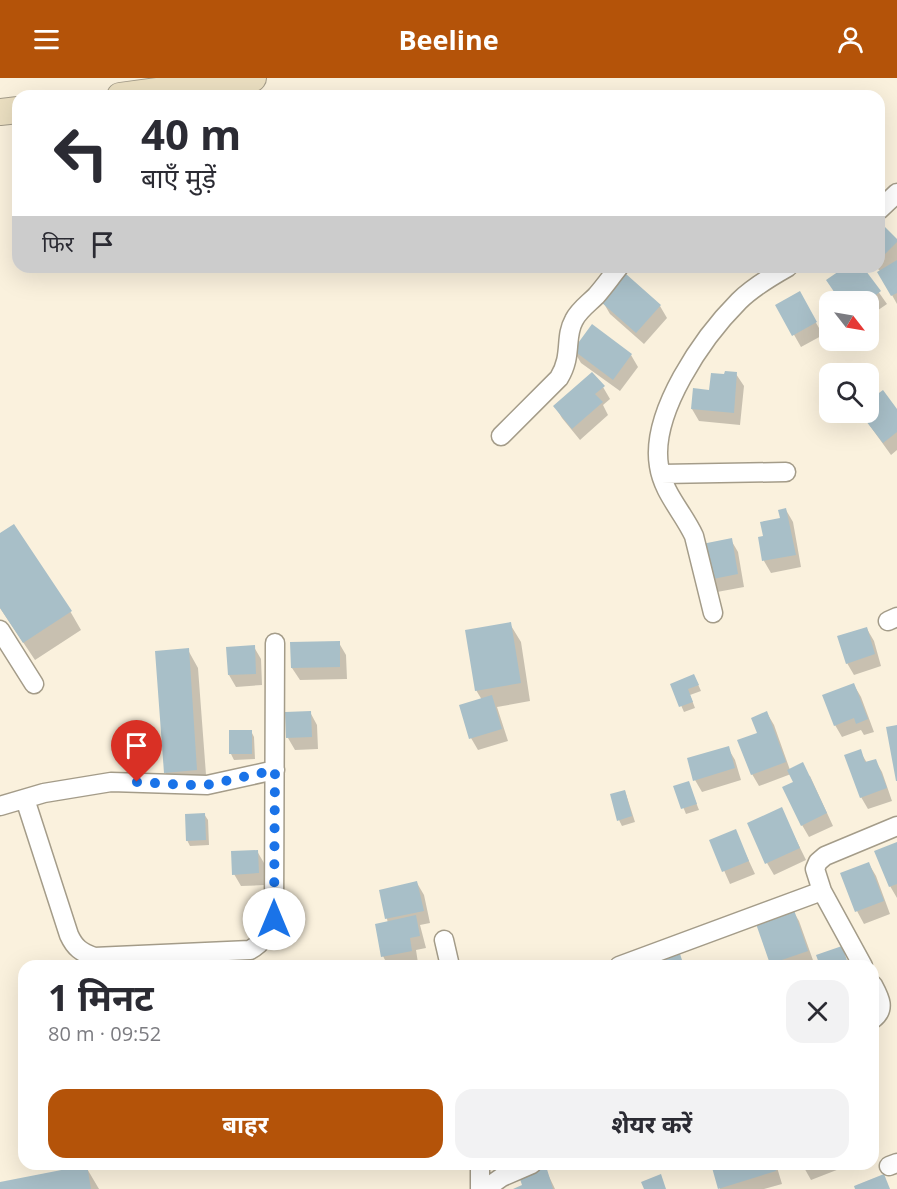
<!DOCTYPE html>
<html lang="hi">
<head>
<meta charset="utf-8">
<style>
  body { margin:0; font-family:"Open Sans","Noto Sans Devanagari",sans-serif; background:#f2f2f3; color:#2b2b33; height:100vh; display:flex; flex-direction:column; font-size:22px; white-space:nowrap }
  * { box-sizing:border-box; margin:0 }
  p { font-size:20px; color:#7c7c81 }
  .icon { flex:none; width:33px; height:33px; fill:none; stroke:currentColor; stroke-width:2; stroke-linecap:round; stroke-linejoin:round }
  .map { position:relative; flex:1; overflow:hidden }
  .panel { position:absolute; left:18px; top:882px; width:861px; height:210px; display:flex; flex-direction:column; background:#fff; border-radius:18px; box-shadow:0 6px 24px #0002 }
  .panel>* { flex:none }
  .top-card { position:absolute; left:12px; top:12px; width:873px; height:183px; border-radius:18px; box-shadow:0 6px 24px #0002; background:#fff; color:#2b2b33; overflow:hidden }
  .needle { width:39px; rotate:121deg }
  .fabs { position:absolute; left:819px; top:213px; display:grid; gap:12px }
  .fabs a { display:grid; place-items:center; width:60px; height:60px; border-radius:12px; background:#fff; box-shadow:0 6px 24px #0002; font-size:30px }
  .pin { position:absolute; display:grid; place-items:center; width:51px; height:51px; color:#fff; margin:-62px -26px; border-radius:50% 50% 50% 0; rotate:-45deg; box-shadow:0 0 6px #0007 }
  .pin .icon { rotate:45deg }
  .me { position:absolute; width:66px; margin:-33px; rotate:0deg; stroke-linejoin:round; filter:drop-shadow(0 0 4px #0008) }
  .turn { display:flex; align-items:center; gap:21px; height:126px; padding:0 30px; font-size:27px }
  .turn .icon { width:78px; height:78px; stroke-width:2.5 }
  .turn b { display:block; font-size:42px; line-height:51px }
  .then { display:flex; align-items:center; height:57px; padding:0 30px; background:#0003; gap:12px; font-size:22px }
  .round { display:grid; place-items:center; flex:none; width:63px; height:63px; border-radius:18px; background:#f2f2f3 }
  .summary { display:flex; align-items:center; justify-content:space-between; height:102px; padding:0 30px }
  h1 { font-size:36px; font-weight:700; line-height:45px }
  .button { display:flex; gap:12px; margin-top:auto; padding:12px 30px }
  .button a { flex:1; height:69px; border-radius:18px; background:#b45309; color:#fff; font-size:24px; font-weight:700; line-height:69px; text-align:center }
  .button a+a { background:#f2f2f3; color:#2b2b33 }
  header { display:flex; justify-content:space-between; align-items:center; height:78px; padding:0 30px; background:#b45309; color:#fff; font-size:27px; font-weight:700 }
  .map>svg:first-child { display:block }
  .shadow { fill:#0003 }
  .building { fill:#a8bfc8 }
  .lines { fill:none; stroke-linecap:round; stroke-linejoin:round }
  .street-casing { stroke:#a49c89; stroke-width:21 }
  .secondary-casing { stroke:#a49c89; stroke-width:28 }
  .street { stroke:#fff; stroke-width:18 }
  .secondary { stroke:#ebdfc1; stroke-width:26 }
  .route { stroke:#1a73e8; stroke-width:10; stroke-dasharray:0 18 }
</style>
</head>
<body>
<header><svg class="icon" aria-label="menu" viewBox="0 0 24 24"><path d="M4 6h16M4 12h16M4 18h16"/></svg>Beeline<svg class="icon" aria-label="person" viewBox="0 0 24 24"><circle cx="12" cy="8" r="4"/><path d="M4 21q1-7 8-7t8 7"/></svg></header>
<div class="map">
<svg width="897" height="1111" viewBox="0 0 897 1111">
  <rect width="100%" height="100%" fill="#faf1dd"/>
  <path class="shadow" d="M879,146L897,163V226L879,194L880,193L876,189H879Z
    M847,189H861L887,226L868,239V224H841Z
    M799,215L823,257L801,269L777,227Z
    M603,224L660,228L667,240L644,266L610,236Z
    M574,273L631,277L638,289L620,313L581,285Z
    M736,296L744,308L740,347L699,343L692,331Z
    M603,309L610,321L603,327L608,337L580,362L562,340L555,328Z
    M897,333V372L891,377L860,334Z
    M786,432L793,444L801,489L771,495L764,483L765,459L782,441Z
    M0,457L70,533L81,552L35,582L0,530Z
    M731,462L738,474L744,509L717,514L710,502Z
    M510,546L521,564L530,623L497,629L508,663L478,672L471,660L482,622L476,612Z
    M867,551L874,563L881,588L854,597L847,585Z
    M292,565H339L346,577L347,601L300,602L292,590Z
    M254,569L261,581L262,607L236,609L229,597Z
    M188,572L198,590L207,710L176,713L165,694Z
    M697,604L701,613L690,617L695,630L684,634L672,607Z
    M854,607L861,619L874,654L864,657L861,652L842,659L835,647Z
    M310,634L317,647L318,671L295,672L288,660Z
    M767,635L774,647L790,692L810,698L833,748L809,759L802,747L795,704L791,696L759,708L752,696L759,655Z
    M251,653L254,659L255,681L234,682L231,676L230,654Z
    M728,670L735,682L741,702L702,714L695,702Z
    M860,673L867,685L875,682L882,694L892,723L868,731L861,719Z
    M688,704L699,732L686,736L675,709Z
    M625,713L635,744L622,748L619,742Z
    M781,731L806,782L774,797L767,785Z
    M204,736L208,742L209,767L190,768L187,762Z
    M735,753L755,796L730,806L711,763Z
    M897,765V820L890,808Z
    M257,773L264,785L265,807L241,808L234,796Z
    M869,786L876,798L890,836L864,846L857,833L842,796Z
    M417,805L424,817L430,845L420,847L426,870L416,872L418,885H421L423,888H388L383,878L388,845L380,813Z
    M792,831L799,843L814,885L806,888H773L757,844Z
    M873,996L878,1008L873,1011Z
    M713,1086H776L782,1106L764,1111H720Z
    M802,1086H847V1088L811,1102Z
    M86,1089L99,1111H0V1105Z
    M545,1090L555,1111H518Z"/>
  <path class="building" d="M879,143L897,161V164L879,182Z
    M897,182V215L891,218L877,194Z
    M845,189H863L881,213L867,224H841L826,202Z
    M626,196L661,227L636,255L601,224Z
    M800,213L817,244L792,258L775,227Z
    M592,246L632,276L613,302L573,272Z
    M725,293L737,294L734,335L691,331L693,310L709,312L711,295L724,296Z
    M592,294L605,308L595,316L603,324L572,351L553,328Z
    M883,312L897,331V354L883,365L859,334H868V323Z
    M786,430L796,477L762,483L758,459L763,458L760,444L780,440L778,432Z
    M14,446L72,533L23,565L0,530V455Z
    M732,460L738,496L708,502L702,466Z
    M511,544L521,605L475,613L465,552Z
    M867,549L875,576L846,586L837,558Z
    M340,563V589L291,590L290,564Z
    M255,567L256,596L228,597L226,569Z
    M189,570L197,692L164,695L155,573Z
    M694,596L699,607L688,611L693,624L679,629L670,606Z
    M854,605L868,641L856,646L854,640L834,648L822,617Z
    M492,617L502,651L469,661L459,627Z
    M311,633L312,659L286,660L285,634Z
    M767,633L786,684L751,697L737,662L757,655L751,640Z
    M897,647V703H896L886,649Z
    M229,652H252V676H229Z
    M729,668L735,690L693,703L687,680Z
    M861,671L865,684L876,681L887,710L860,720L844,677Z
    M803,684L827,735L801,748L782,709L793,704L787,692Z
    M689,703L697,726L681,731L673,708Z
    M625,712L632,738L617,743L610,716Z
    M782,729L800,770L765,786L747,745Z
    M205,735L206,762L186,763L185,736Z
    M736,751L749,783L722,794L709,762Z
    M897,764V806L889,809L874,773Z
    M258,772L259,795L232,797L231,773Z
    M869,784L884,823L855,834L840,795Z
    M417,803L424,833L385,841L379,812Z
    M793,829L808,873L770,886L755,843Z
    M416,837L420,858L410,860L412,873L381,879L375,846Z
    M842,868L849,888H820L816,877Z
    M680,876L684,888H653L652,886Z
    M422,883L423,888H401V887Z
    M711,1086H774L776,1093L718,1111Z
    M87,1087L91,1111H0V1104Z
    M546,1088L553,1111H513L522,1107L519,1098Z
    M661,1096L666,1111H644L641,1104Z
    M884,1096L890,1111H855L854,1108Z"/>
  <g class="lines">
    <g class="street-casing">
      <path id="street" d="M879,132L897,115
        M501,358L559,300C573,277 564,260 574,242C579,232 588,226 596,218C604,209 611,199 619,189
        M661,396L786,394
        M713,535L694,458C683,434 663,415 659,388C650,335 703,259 739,223C753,209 772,198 788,189
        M888,543L897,539
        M0,552L34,606
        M25,721L69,857C75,870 81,874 94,879L250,872C263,865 269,854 274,841L275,565
        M0,728L44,715L111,704L207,707L275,692
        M444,862L450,888
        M619,888L822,813
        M863,888L822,813L815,791L818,784L825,778L897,748
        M873,907C880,920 886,931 873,941
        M480,1086V1111
        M889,1088L897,1085
        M485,1111L502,1099L532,1086"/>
    </g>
    <g class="secondary-casing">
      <path id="secondary" d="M120,18L253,0
        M0,34L18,32"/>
    </g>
    <use href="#street" class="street"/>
    <use href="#secondary" class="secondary"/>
  </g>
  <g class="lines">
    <path class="route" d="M137,704L185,707H207L275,692L274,841"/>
  </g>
</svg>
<div class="fabs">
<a><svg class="needle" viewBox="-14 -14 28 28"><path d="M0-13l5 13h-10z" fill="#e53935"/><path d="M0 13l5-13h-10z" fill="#7c7c81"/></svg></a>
<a><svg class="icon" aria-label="search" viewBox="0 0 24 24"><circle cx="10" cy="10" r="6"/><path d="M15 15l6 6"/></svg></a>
</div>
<div class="pin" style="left:137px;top:704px;background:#d93025"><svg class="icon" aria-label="arrive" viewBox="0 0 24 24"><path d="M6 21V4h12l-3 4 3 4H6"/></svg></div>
<svg class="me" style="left:274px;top:841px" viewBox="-20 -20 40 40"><circle r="19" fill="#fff"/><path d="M0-13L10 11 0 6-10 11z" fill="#1a73e8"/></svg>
<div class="top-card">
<div class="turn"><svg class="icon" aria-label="left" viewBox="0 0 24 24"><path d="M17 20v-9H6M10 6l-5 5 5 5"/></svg><div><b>40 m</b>बाएँ मुड़ें</div></div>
<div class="then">फिर<svg class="icon" aria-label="arrive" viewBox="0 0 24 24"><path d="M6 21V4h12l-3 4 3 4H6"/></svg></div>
</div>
<section class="panel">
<div class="summary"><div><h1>1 मिनट</h1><p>80 m · 09:52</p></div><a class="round"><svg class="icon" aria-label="close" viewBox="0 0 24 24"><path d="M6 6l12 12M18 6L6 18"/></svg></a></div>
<div class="button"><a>बाहर</a><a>शेयर करें</a></div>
</section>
</div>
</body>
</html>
